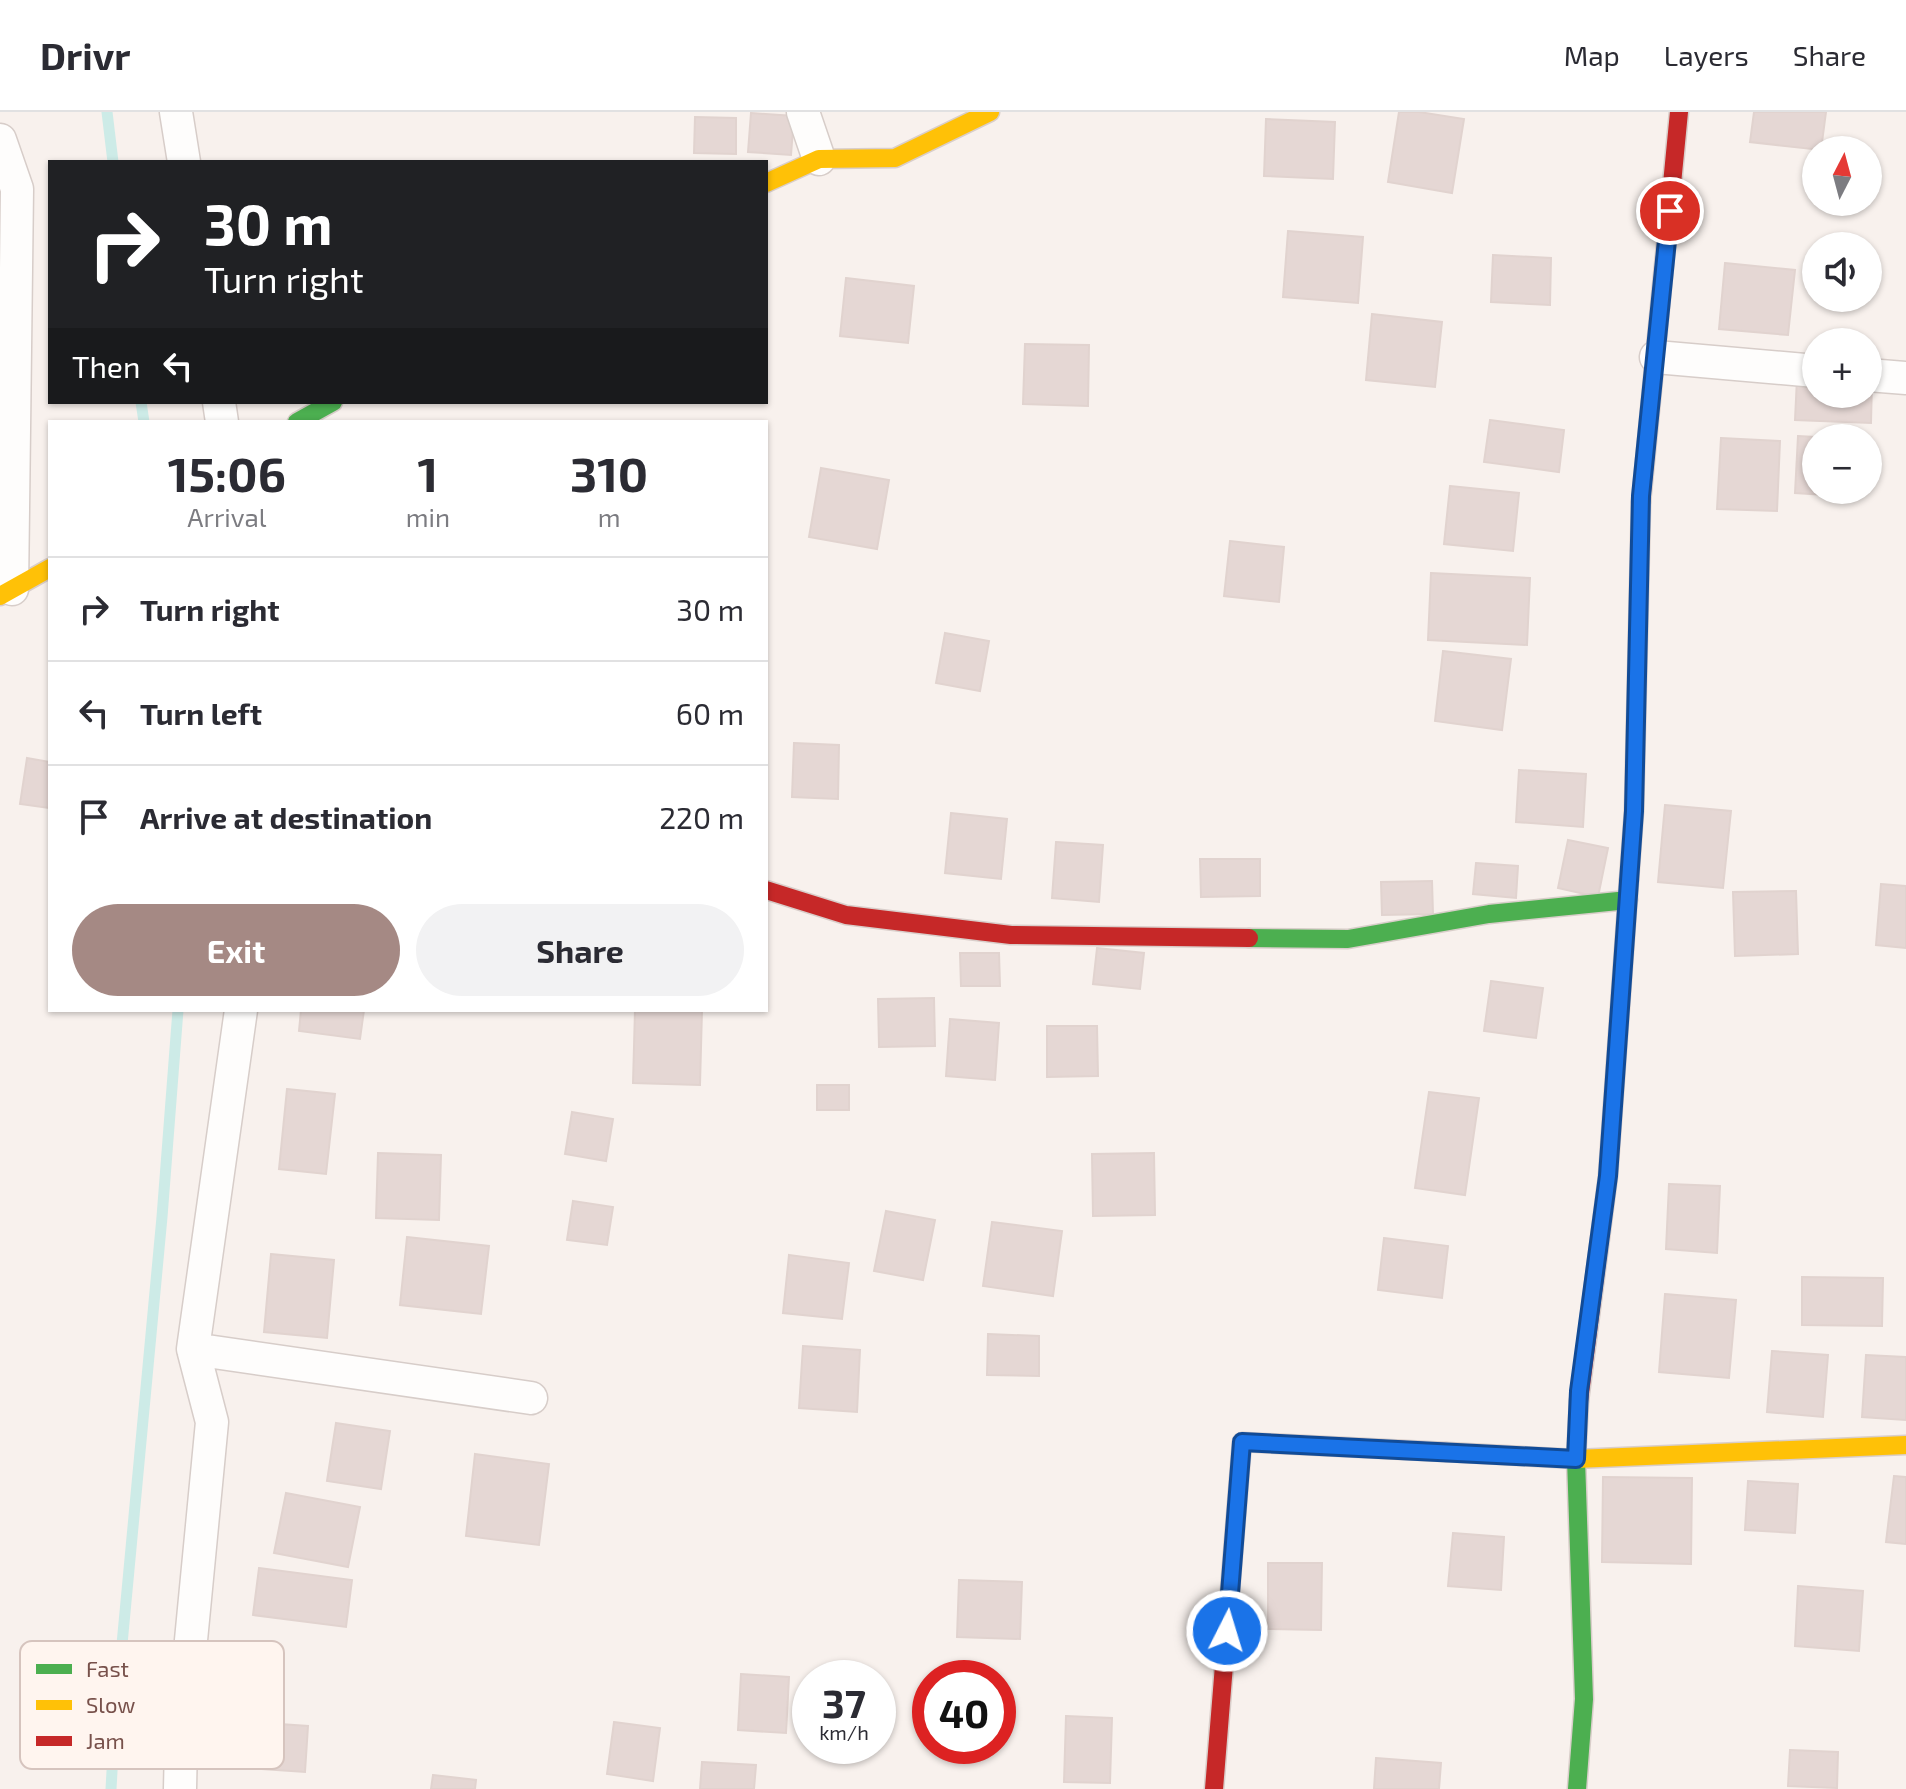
<!DOCTYPE html>
<html lang="en">
<head>
<meta charset="utf-8">
<style>
  body { margin:0; font-family:"Exo 2",sans-serif; background:#f2f2f3; color:#2b2b33; height:100vh; display:flex; flex-direction:column; font-size:30px; white-space:nowrap }
  * { box-sizing:border-box; margin:0 }
  p { font-size:26px; color:#7c7c81 }
  .icon { flex:none; width:44px; height:44px; fill:none; stroke:currentColor; stroke-width:2; stroke-linecap:round; stroke-linejoin:round }
  .map { position:relative; flex:1; overflow:hidden }
  .details { position:absolute; left:48px; top:308px; width:720px; height:592px; display:flex; flex-direction:column; background:#fff; border-radius:0px; box-shadow:0 2px 6px #0004 }
  .details>* { flex:none }
  .top-card { position:absolute; left:48px; top:48px; width:720px; height:244px; border-radius:0px; box-shadow:0 2px 6px #0004; background:#202124; color:#fff; overflow:hidden }
  .needle { width:52px; rotate:6deg }
  .fabs { position:absolute; left:1802px; top:24px; display:grid; gap:16px }
  .fabs a { display:grid; place-items:center; width:80px; height:80px; border-radius:50%; background:#fff; box-shadow:0 2px 6px #0004; font-size:40px }
  .speed { position:absolute; left:792px; top:1548px; display:flex; gap:16px; font-size:40px; font-weight:700; text-align:center }
  .speed>* { display:grid; place-content:center; width:104px; height:104px; border-radius:50%; background:#fff; box-shadow:0 2px 6px #0004; line-height:1 }
  .speed small { font-size:20px; font-weight:400 }
  .speed .limit { border:12px solid #d22; background:#fff; color:#111 }
  .pin { position:absolute; display:grid; place-items:center; width:68px; height:68px; color:#fff; margin:-34px; border:4px solid #fff; border-radius:50%; box-shadow:0 2px 8px #0007 }
  .me { position:absolute; width:88px; margin:-44px; rotate:5deg; stroke-linejoin:round; filter:drop-shadow(0 0 6px #0008) }
  .turn { display:flex; align-items:center; gap:28px; height:168px; padding:0 24px; font-size:36px }
  .turn .icon { width:104px; height:104px; stroke-width:2.5 }
  .turn b { display:block; font-size:56px; line-height:68px }
  .then { display:flex; align-items:center; height:76px; padding:0 24px; background:#0003; gap:16px; font-size:30px }
  .eta { display:flex; justify-content:space-evenly; align-items:center; height:136px; text-align:center }
  .eta b { font-size:48px; font-weight:700; line-height:56px }
  .primary-button { display:flex; gap:16px; margin-top:auto; padding:16px 24px }
  .primary-button a { flex:1; height:92px; border-radius:48px; background:#a58984; color:#fff; font-size:32px; font-weight:700; line-height:92px; text-align:center }
  .primary-button a+a { background:#f2f2f3; color:#2b2b33 }
  ul { padding:0; list-style:none }
  li { display:flex; align-items:center; gap:24px; height:104px; padding:0 24px; border-top:2px solid #e1e1e2 }
  li div { flex:1 }
  li b { display:block; font-size:30px }
  li em { font-style:normal }
  header { display:flex; align-items:center; gap:48px; box-sizing:border-box; height:112px; padding:0 40px; background:#fff; border-bottom:2px solid #e1e1e2 }
  header strong { font-size:38px }
  nav { display:flex; gap:44px; margin-inline-start:auto; font-size:28px }
  .map>svg:first-child { display:block }
  .lines { fill:none; stroke-linecap:round; stroke-linejoin:round }
  .stream { stroke:#cdebe7; stroke-width:11 }
  .building { fill:#e5d7d4; stroke:#e1d3cf; stroke-width:2 }
  .street-casing { stroke:#d7cdc9; stroke-width:35 }
  .fast-casing { stroke:#d9ceca; stroke-width:21 }
  .slow-casing { stroke:#d9ceca; stroke-width:21 }
  .jam-casing { stroke:#d9ceca; stroke-width:21 }
  .street { stroke:#fefdfc; stroke-width:32 }
  .fast { stroke:#4caf50; stroke-width:18 }
  .slow { stroke:#ffc107; stroke-width:18 }
  .jam { stroke:#c62828; stroke-width:18 }
  .route-casing { stroke:#114b97; stroke-width:20 }
  .route { stroke:#1a73e8; stroke-width:14 }
  .key { fill:#fff5ef; stroke:#d6c4be; stroke-width:2 }
  .key-label { font-size:22px; fill:#78514b }
</style>
</head>
<body>
<header>
<strong>Drivr</strong>
<nav><a>Map</a><a>Layers</a><a>Share</a></nav>
</header>
<div class="map">
<svg width="1906" height="1677" viewBox="0 0 1906 1677">
  <rect width="100%" height="100%" fill="#f8f1ed"/>
  <g class="lines">
    <path class="stream" d="M107,0L113,50
      M141,290L144,310
      M111,1677L115,1607L162,1105L178,898"/>
  </g>
  <path class="building" d="M1399,0H1419L1464,7L1452,81L1388,70Z
    M1754,0H1826L1821,38L1750,30Z
    M751,1L794,4L791,43L748,40Z
    M695,5L736,6V42L694,41Z
    M1266,7L1335,10L1333,67L1264,64Z
    M1288,119L1363,125L1358,191L1283,185Z
    M1493,143L1551,146L1550,193L1491,190Z
    M1725,151L1795,158L1788,223L1719,217Z
    M846,166L914,174L908,231L840,224Z
    M1372,202L1442,210L1435,275L1366,268Z
    M1025,232L1089,233L1088,294L1023,292Z
    M1797,266L1816,267V282H1868V270H1872L1871,311L1795,308Z
    M1490,308L1564,318L1559,360L1484,350Z
    M1798,324L1834,326H1816V378H1857V385L1795,381Z
    M1721,326L1780,329L1777,399L1717,397Z
    M821,356L889,368L877,437L809,425Z
    M1450,374L1519,381L1513,439L1444,432Z
    M1230,429L1284,435L1279,490L1224,484Z
    M1431,461L1530,466L1527,533L1428,528Z
    M945,521L989,529L980,579L936,571Z
    M1443,539L1511,547L1502,618L1435,609Z
    M794,631L839,633L838,687L792,685Z
    M27,646L50,650V696L20,692Z
    M1519,658L1586,662L1583,715L1516,710Z
    M1665,693L1731,699L1723,776L1658,770Z
    M951,701L1007,707L1001,767L945,761Z
    M1568,728L1608,736L1598,785L1558,776Z
    M1056,730L1103,733L1099,790L1052,786Z
    M1200,747H1260V784L1201,785Z
    M1476,751L1518,754L1516,786L1473,782Z
    M1432,769L1433,802L1382,803L1381,770Z
    M1881,772L1906,774V836L1876,833Z
    M1796,779L1798,842L1735,844L1733,780Z
    M1097,836L1144,841L1140,877L1093,872Z
    M960,841H999L1000,874H961Z
    M1491,869L1543,876L1536,926L1484,919Z
    M934,886L935,934L879,935L878,887Z
    M301,898H364L360,927L299,919Z
    M635,898H702L700,973L633,971Z
    M950,907L999,911L995,968L946,964Z
    M1047,914H1097L1098,964L1047,965Z
    M817,973H849V998H817Z
    M287,977L335,982L326,1062L279,1057Z
    M1429,980L1479,986L1465,1083L1415,1076Z
    M572,1000L613,1007L606,1049L565,1042Z
    M378,1041L441,1043L439,1108L376,1106Z
    M1154,1041L1155,1103L1093,1104L1092,1042Z
    M1669,1072L1720,1074L1717,1141L1666,1137Z
    M573,1089L613,1095L607,1133L567,1128Z
    M886,1099L935,1108L923,1168L874,1159Z
    M992,1110L1062,1119L1053,1184L983,1174Z
    M407,1125L489,1134L481,1202L400,1193Z
    M1384,1126L1448,1134L1442,1186L1378,1178Z
    M271,1142L334,1148L327,1226L264,1220Z
    M789,1143L849,1151L842,1207L783,1201Z
    M1802,1165L1883,1166L1882,1214L1802,1213Z
    M1665,1182L1736,1188L1729,1266L1659,1260Z
    M988,1222L1039,1224V1264L987,1263Z
    M803,1234L860,1238L857,1300L799,1296Z
    M1772,1239L1828,1243L1823,1305L1767,1300Z
    M1866,1243L1906,1245V1308L1862,1305Z
    M336,1311L390,1319L381,1377L327,1369Z
    M475,1342L549,1352L539,1433L466,1424Z
    M1894,1364L1906,1365V1432L1886,1430Z
    M1603,1365L1692,1366L1691,1452L1602,1450Z
    M1748,1369L1798,1372L1795,1421L1745,1418Z
    M286,1381L360,1395L348,1455L274,1441Z
    M1453,1421L1504,1425L1501,1478L1448,1474Z
    M1268,1451H1322L1321,1518L1268,1517Z
    M259,1456L352,1468L346,1515L253,1503Z
    M959,1468L1022,1470L1020,1527L957,1525Z
    M1798,1474L1863,1479L1859,1539L1795,1534Z
    M741,1562L789,1565L786,1621L738,1618Z
    M1066,1604L1112,1606L1110,1671L1064,1670Z
    M249,1610L308,1614L305,1660L246,1656Z
    M614,1610L660,1616L653,1669L607,1662Z
    M953,1634H983L982,1639Z
    M1790,1638L1838,1640L1837,1676L1788,1674Z
    M1376,1646L1441,1651L1439,1677H1374Z
    M702,1650L756,1653L754,1677H700Z
    M433,1663L476,1668L475,1677H431Z"/>
  <g class="lines">
    <g class="street-casing">
      <path id="street" d="M176,0L184,50
        M803,0L819,47
        M0,28L17,77L12,477
        M1656,245L1816,259
        M1868,263L1906,266
        M219,290L222,310
        M193,1237L531,1286
        M180,1677L181,1632L212,1310L193,1237L241,898"/>
    </g>
    <g class="fast-casing">
      <path id="fast" d="M297,310L333,290
        M1249,826L1348,827L1489,802L1628,788
        M1577,1677L1584,1587L1576,1347L1579,1289"/>
    </g>
    <g class="slow-casing">
      <path id="slow" d="M766,71L819,47L895,46L990,0
        M0,484L50,456
        M1629,768L1634,699L1641,390
        M1446,1340L1576,1347L1906,1333"/>
    </g>
    <g class="jam-casing">
      <path id="jam" d="M1641,390L1679,0
        M766,778L846,803L1011,823L1249,826
        M1579,1289L1608,1064L1629,768
        M1214,1677L1242,1330L1446,1340"/>
    </g>
    <use href="#street" class="street"/>
    <use href="#fast" class="fast"/>
    <use href="#slow" class="slow"/>
    <use href="#jam" class="jam"/>
  </g>
  <g class="lines">
    <g class="route-casing">
      <path id="route" d="M1227,1519L1242,1330L1576,1347L1579,1279L1608,1064L1634,699L1641,384L1670,99"/>
    </g>
    <use href="#route" class="route"/>
  </g>
  <rect x="20" y="1529" width="264" height="128" rx="12" class="key"/>
  <rect x="36" y="1552" width="36" height="10" fill="#4caf50"/>
  <rect x="36" y="1588" width="36" height="10" fill="#ffc107"/>
  <rect x="36" y="1624" width="36" height="10" fill="#c62828"/>
  <g class="key-label">
    <text x="86" y="1565">Fast</text>
    <text x="86" y="1601">Slow</text>
    <text x="86" y="1637">Jam</text>
  </g>
</svg>
<div class="fabs">
<a><svg class="needle" viewBox="-14 -14 28 28"><path d="M0-13l5 13h-10z" fill="#e53935"/><path d="M0 13l5-13h-10z" fill="#7c7c81"/></svg></a>
<a><svg class="icon" aria-label="sound" viewBox="0 0 24 24"><path d="M4 9h4l5-4v14l-5-4H4zM17 9q2 3 0 6"/></svg></a>
<a>+</a>
<a>−</a>
</div>
<div class="speed"><div>37<small>km/h</small></div><div class="limit">40</div></div>
<div class="pin" style="left:1670px;top:99px;background:#d93025"><svg class="icon" aria-label="arrive" viewBox="0 0 24 24"><path d="M6 21V4h12l-3 4 3 4H6"/></svg></div>
<svg class="me" style="left:1227px;top:1519px" viewBox="-20 -20 40 40"><circle r="17" fill="#1a73e8" stroke="#fff" stroke-width="3"/><path d="M0-11L8 9 0 5-8 9z" fill="#fff"/></svg>
<div class="top-card">
<div class="turn"><svg class="icon" aria-label="right" viewBox="0 0 24 24"><path d="M7 20v-9h11M14 6l5 5-5 5"/></svg><div><b>30 m</b>Turn right</div></div>
<div class="then">Then<svg class="icon" aria-label="left" viewBox="0 0 24 24"><path d="M17 20v-9H6M10 6l-5 5 5 5"/></svg></div>
</div>
<section class="details">
<div class="eta">
<div><b>15:06</b><p>Arrival</p></div>
<div><b>1</b><p>min</p></div>
<div><b>310</b><p>m</p></div>
</div>
<ul>
<li><svg class="icon" aria-label="right" viewBox="0 0 24 24"><path d="M7 20v-9h11M14 6l5 5-5 5"/></svg><div><b>Turn right</b></div><em>30 m</em></li>
<li><svg class="icon" aria-label="left" viewBox="0 0 24 24"><path d="M17 20v-9H6M10 6l-5 5 5 5"/></svg><div><b>Turn left</b></div><em>60 m</em></li>
<li><svg class="icon" aria-label="arrive" viewBox="0 0 24 24"><path d="M6 21V4h12l-3 4 3 4H6"/></svg><div><b>Arrive at destination</b></div><em>220 m</em></li>
</ul>
<div class="primary-button"><a>Exit</a><a>Share</a></div>
</section>
</div>
</body>
</html>
